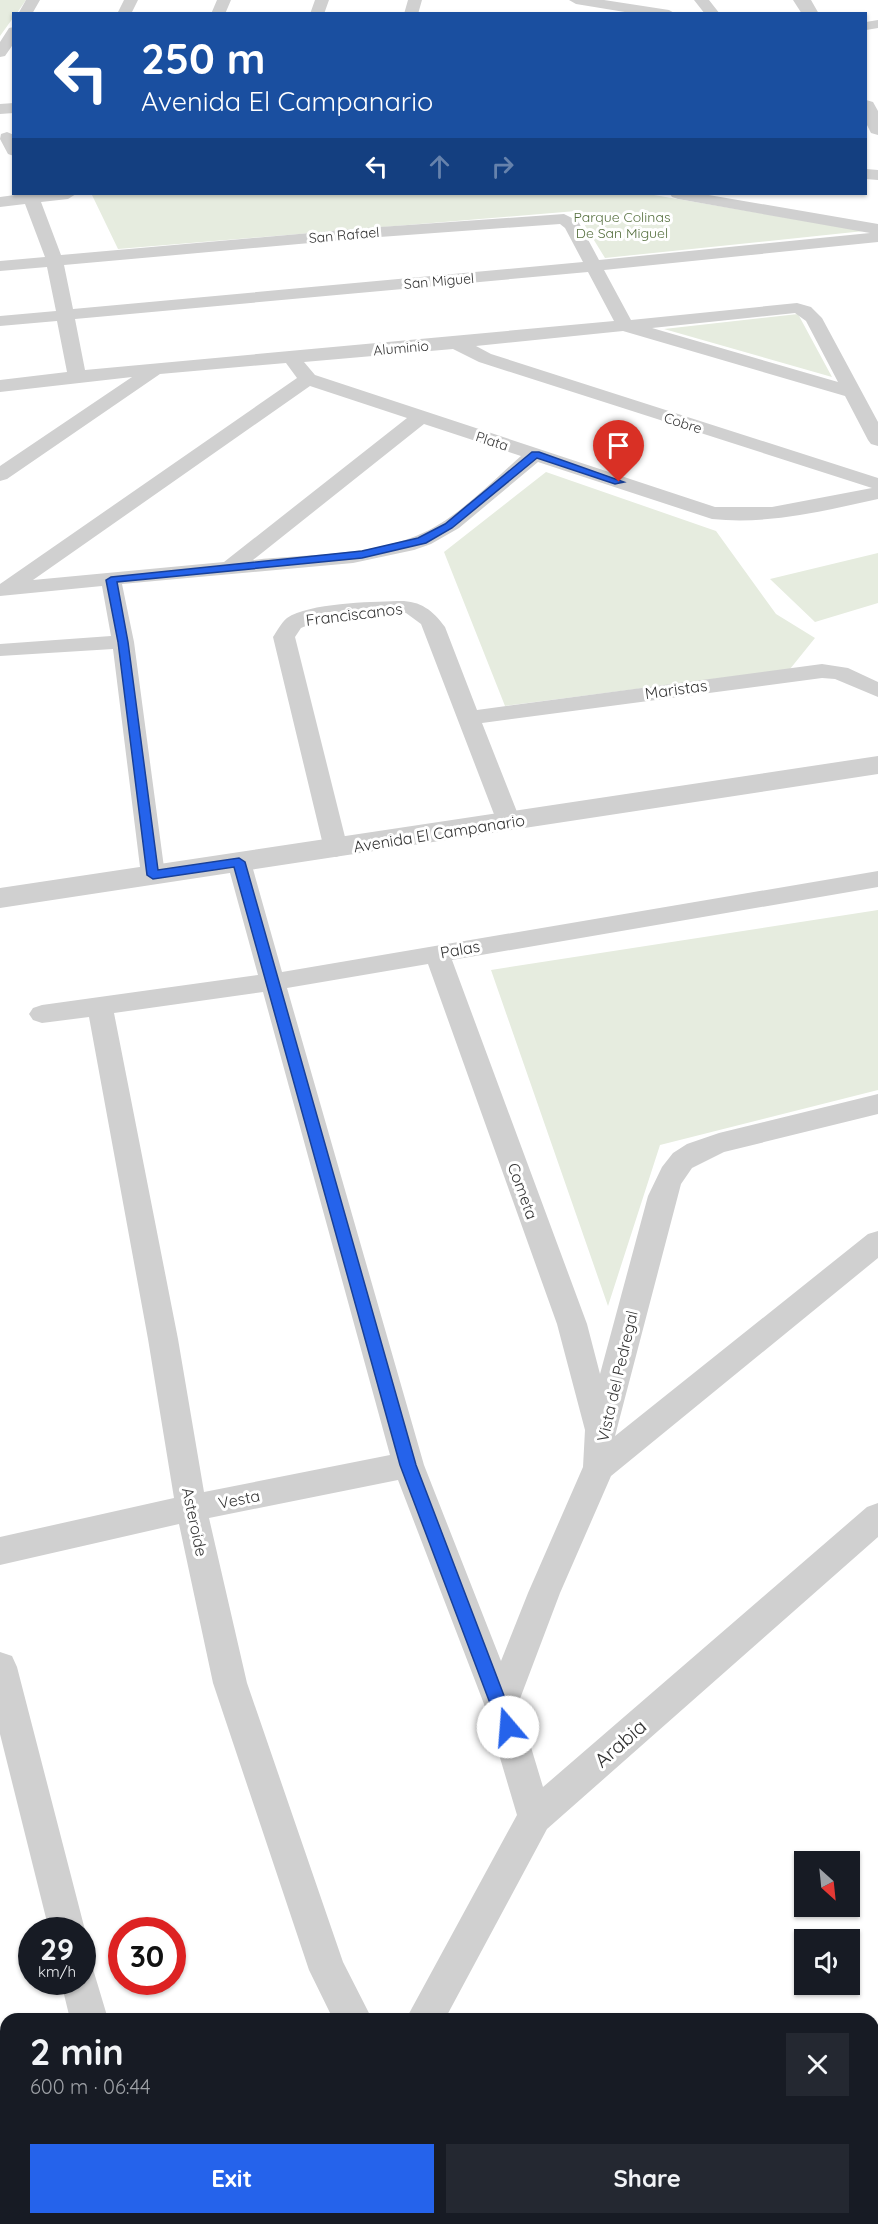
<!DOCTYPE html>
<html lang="en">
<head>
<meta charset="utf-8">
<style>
  body { margin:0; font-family:Quicksand,sans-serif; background:#242831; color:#f1f3f6; height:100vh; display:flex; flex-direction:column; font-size:22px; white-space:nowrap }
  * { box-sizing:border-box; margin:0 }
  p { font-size:20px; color:#9ea1a6 }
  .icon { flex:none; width:33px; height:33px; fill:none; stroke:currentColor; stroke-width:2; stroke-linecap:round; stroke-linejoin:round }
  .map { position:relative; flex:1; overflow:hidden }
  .sheet { position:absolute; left:0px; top:2013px; width:879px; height:212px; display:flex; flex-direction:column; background:#171b24; border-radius:18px 18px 0 0; box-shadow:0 2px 4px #0004 }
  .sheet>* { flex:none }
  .banner { position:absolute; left:12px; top:12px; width:855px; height:183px; border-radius:0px; box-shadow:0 2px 4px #0004; background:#1a4fa0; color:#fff; overflow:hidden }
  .needle { width:39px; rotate:153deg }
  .tools { position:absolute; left:794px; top:1851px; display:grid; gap:12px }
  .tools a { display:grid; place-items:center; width:66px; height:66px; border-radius:0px; background:#171b24; box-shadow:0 2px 4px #0004; font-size:30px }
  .speed { position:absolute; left:18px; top:1917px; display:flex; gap:12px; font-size:30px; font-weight:700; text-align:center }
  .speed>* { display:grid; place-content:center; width:78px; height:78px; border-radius:50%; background:#171b24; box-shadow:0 2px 4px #0004; line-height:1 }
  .speed small { font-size:15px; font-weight:400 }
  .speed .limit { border:9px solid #d22; background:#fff; color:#111 }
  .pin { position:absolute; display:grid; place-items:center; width:51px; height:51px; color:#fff; margin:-62px -26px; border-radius:50% 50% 50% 0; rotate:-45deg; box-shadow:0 0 6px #0007 }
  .pin .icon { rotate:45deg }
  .me { position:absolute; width:66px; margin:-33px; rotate:342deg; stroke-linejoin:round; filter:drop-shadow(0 0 4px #0008) }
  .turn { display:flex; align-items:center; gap:21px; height:126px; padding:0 30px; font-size:27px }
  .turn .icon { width:78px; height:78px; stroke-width:2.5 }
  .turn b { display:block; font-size:42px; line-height:51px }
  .lanes { display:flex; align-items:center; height:57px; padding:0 30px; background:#0003; justify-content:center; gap:30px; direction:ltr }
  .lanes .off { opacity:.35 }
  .round { display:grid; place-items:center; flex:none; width:63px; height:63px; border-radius:0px; background:#242831 }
  .overview { display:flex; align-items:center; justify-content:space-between; height:102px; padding:0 30px }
  h1 { font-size:36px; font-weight:800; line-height:45px }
  .button { display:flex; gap:12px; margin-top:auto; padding:12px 30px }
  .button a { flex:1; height:69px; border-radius:0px; background:#2563eb; color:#fff; font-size:24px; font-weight:800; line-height:69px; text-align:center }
  .button a+a { background:#242831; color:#f1f3f6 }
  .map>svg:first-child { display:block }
  .green { fill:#e6ecdf }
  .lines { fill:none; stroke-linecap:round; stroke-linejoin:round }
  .minor { fill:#d0d0d0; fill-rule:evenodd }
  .tertiary { fill:#d0d0d0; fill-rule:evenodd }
  .route { fill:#2563eb; stroke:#184099; stroke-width:1.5 }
  .labels { text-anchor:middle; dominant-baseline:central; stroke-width:6; stroke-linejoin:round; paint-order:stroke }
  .far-park-label { font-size:14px; fill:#56703f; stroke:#fff }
  .far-street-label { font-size:14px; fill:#333; stroke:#fff }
  .street-label { font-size:16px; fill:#333; stroke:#fff }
  .near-street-label { font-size:20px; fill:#333; stroke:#fff }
</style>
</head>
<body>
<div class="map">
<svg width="878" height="2224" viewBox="0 0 878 2224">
  <rect width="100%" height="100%" fill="#fff"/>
  <path class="green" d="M0,0H26L17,13L14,14L13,18L0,36Z
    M101,194H648L864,231L605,258L576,211L118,249L92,195Z
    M798,314L832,377L664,329Z
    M546,472L716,531L776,614L815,638L790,669L505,706L444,552Z
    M878,553V603L815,622L770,579Z
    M878,910V1090L660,1145L608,1306L491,970Z"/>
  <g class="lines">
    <path class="minor" d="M26,0H40L32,14H18Z
      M124,0H138L131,14H117Z
      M217,0H231L225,14H211Z
      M315,0H329L324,14H310Z
      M408,0H422L418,14H404Z
      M569,0H604L669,10L676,14H637L576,4Z
      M694,0H709L720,14H705Z
      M878,20V28L866,30V22Z
      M14,27V43L5,56L0,57V42L9,28Z
      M14,103V113L0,114V104Z
      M7,132L14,135V156L8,154L0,139L1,134Z
      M866,169L878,170V180L866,179Z
      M22,194H76L68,199L41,202L61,255L366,228L564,214L578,221L599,260L870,233L678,199L672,197L670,194H703L878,224V242L604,270L631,320L797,303L811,307L822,318L878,422V446L871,444L868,440L845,396L623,331L476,346L491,354L878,478V499C824,511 768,525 712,519L538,462L459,528L431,544L414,550L353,563L122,584L134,642L165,875L162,881L153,883L144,881L141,875L113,649L0,656V644L111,636L102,586L0,596V584L297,378L286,363L160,374L7,479L0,481V466L132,377L0,392V380L67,372L57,321L0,326V316L56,311L47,267L0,271V261L45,257L25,204L0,207V197ZM560,224L565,228L583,262L73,309L64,265L366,238ZM588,272L614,321L85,370L75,319ZM795,313L806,321L838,382L652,328ZM453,349L479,362L872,488L772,507H715L315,375L304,362ZM310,386L407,418L224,562L33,580ZM424,424L521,456C489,484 456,520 416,536C366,556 306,554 253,560Z
      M397,601C419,600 432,609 445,627L477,710L822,664L848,668L878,682V697L835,679L822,678L482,723L521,822L517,827L509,830L501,827L497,822L421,624L406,613L350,617L313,623L301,628L295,637L348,849L344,854L336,857L328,854L324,849L273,637C277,631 281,623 287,618C309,603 370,602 397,601Z
      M239,854L248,856L251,862L282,972L878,871V887L452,960L587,1324L600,1374L648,1196L662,1167L673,1153L687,1144L719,1133L878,1094V1114L724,1152L692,1168L681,1184L615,1436L868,1234L878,1231V1258L611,1476L560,1593L518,1704L543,1787L867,1507L878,1503V1537L547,1829L445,2019H406L517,1815L484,1704L398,1480L209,1518L247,1683L343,1962L372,2019H333L309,1970L213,1683L179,1524L0,1565V1537L174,1498L148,1339L89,1017L42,1023L33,1020L29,1014L33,1008L42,1005L258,975L227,862L230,856ZM428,964L557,1324L585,1430L583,1467L528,1593L501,1661L424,1465L287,988ZM263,992L390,1455L204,1492L178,1339L114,1013Z
      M0,1652L12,1656L17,1667L85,1930L82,1937V1930H49L0,1734Z
      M82,1964L93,1969L108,2019H70L61,1982H82Z
      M120,2218H160L161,2224H121Z
      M182,2218H228L225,2224H180Z
      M454,2218H494L496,2224H456Z"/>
    <path class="tertiary" d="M793,0H811L819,14H802Z
      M866,100L873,102L878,111V135L871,133L866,123Z
      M878,756V774L0,908V888Z"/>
  </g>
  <path class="route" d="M532,452H539L624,482L615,484L537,458L452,528L426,543L362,558L117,582L128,642L158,870L239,858L245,862L416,1465L516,1727L514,1733L508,1735L502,1733L499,1727L400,1465L234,867L153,879L147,875L118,642L106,580L111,577L362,551L418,538L445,524Z"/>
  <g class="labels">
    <g class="far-park-label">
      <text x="622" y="217">Parque Colinas<tspan x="622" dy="16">De San Miguel</tspan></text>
    </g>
    <g class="far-street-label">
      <text transform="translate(344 235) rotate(-5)">San Rafael</text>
      <text transform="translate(439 281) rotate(-5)">San Miguel</text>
      <text transform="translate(401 348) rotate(-5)">Aluminio</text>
      <text transform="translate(683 423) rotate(18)">Cobre</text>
      <text transform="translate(492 441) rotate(18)">Plata</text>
    </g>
    <g class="street-label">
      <text transform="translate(354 614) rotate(-7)">Franciscanos</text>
      <text transform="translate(676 689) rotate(-8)">Maristas</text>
      <text transform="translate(439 833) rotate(-9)">Avenida El Campanario</text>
      <text transform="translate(460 949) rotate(-10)">Palas</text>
      <text transform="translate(523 1191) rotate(70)">Cometa</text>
      <text transform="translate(617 1376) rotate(-77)">Vista del Pedregal</text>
      <text transform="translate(239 1499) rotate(-11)">Vesta</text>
      <text transform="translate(195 1522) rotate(78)">Asteroide</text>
    </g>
    <g class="near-street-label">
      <text transform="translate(620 1743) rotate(-41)">Arabia</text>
    </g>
  </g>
</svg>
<div class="tools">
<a><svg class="needle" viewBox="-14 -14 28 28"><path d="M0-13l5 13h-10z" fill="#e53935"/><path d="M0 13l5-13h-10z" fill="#9ea1a6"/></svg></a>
<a><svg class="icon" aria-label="sound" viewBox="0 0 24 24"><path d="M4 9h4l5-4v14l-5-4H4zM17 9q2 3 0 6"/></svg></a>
</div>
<div class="speed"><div>29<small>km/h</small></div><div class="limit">30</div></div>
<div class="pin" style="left:619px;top:482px;background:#d93025"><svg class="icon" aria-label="arrive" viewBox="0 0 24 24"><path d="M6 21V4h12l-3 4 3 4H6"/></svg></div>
<svg class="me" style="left:508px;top:1727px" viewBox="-20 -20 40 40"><circle r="19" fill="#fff"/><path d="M0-13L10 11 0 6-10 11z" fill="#2563eb"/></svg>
<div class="banner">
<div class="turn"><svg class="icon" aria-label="left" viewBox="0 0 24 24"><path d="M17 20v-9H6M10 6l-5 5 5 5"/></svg><div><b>250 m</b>Avenida El Campanario</div></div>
<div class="lanes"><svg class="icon" aria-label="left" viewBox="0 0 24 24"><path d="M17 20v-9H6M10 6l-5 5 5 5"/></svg><svg class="icon off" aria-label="ahead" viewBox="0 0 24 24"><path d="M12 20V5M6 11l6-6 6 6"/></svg><svg class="icon off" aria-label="right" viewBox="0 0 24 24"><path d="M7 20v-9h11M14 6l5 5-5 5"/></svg></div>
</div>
<section class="sheet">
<div class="overview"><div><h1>2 min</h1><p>600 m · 06:44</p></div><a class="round"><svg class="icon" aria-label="close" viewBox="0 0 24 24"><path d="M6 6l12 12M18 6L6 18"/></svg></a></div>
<div class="button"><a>Exit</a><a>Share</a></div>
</section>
</div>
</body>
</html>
